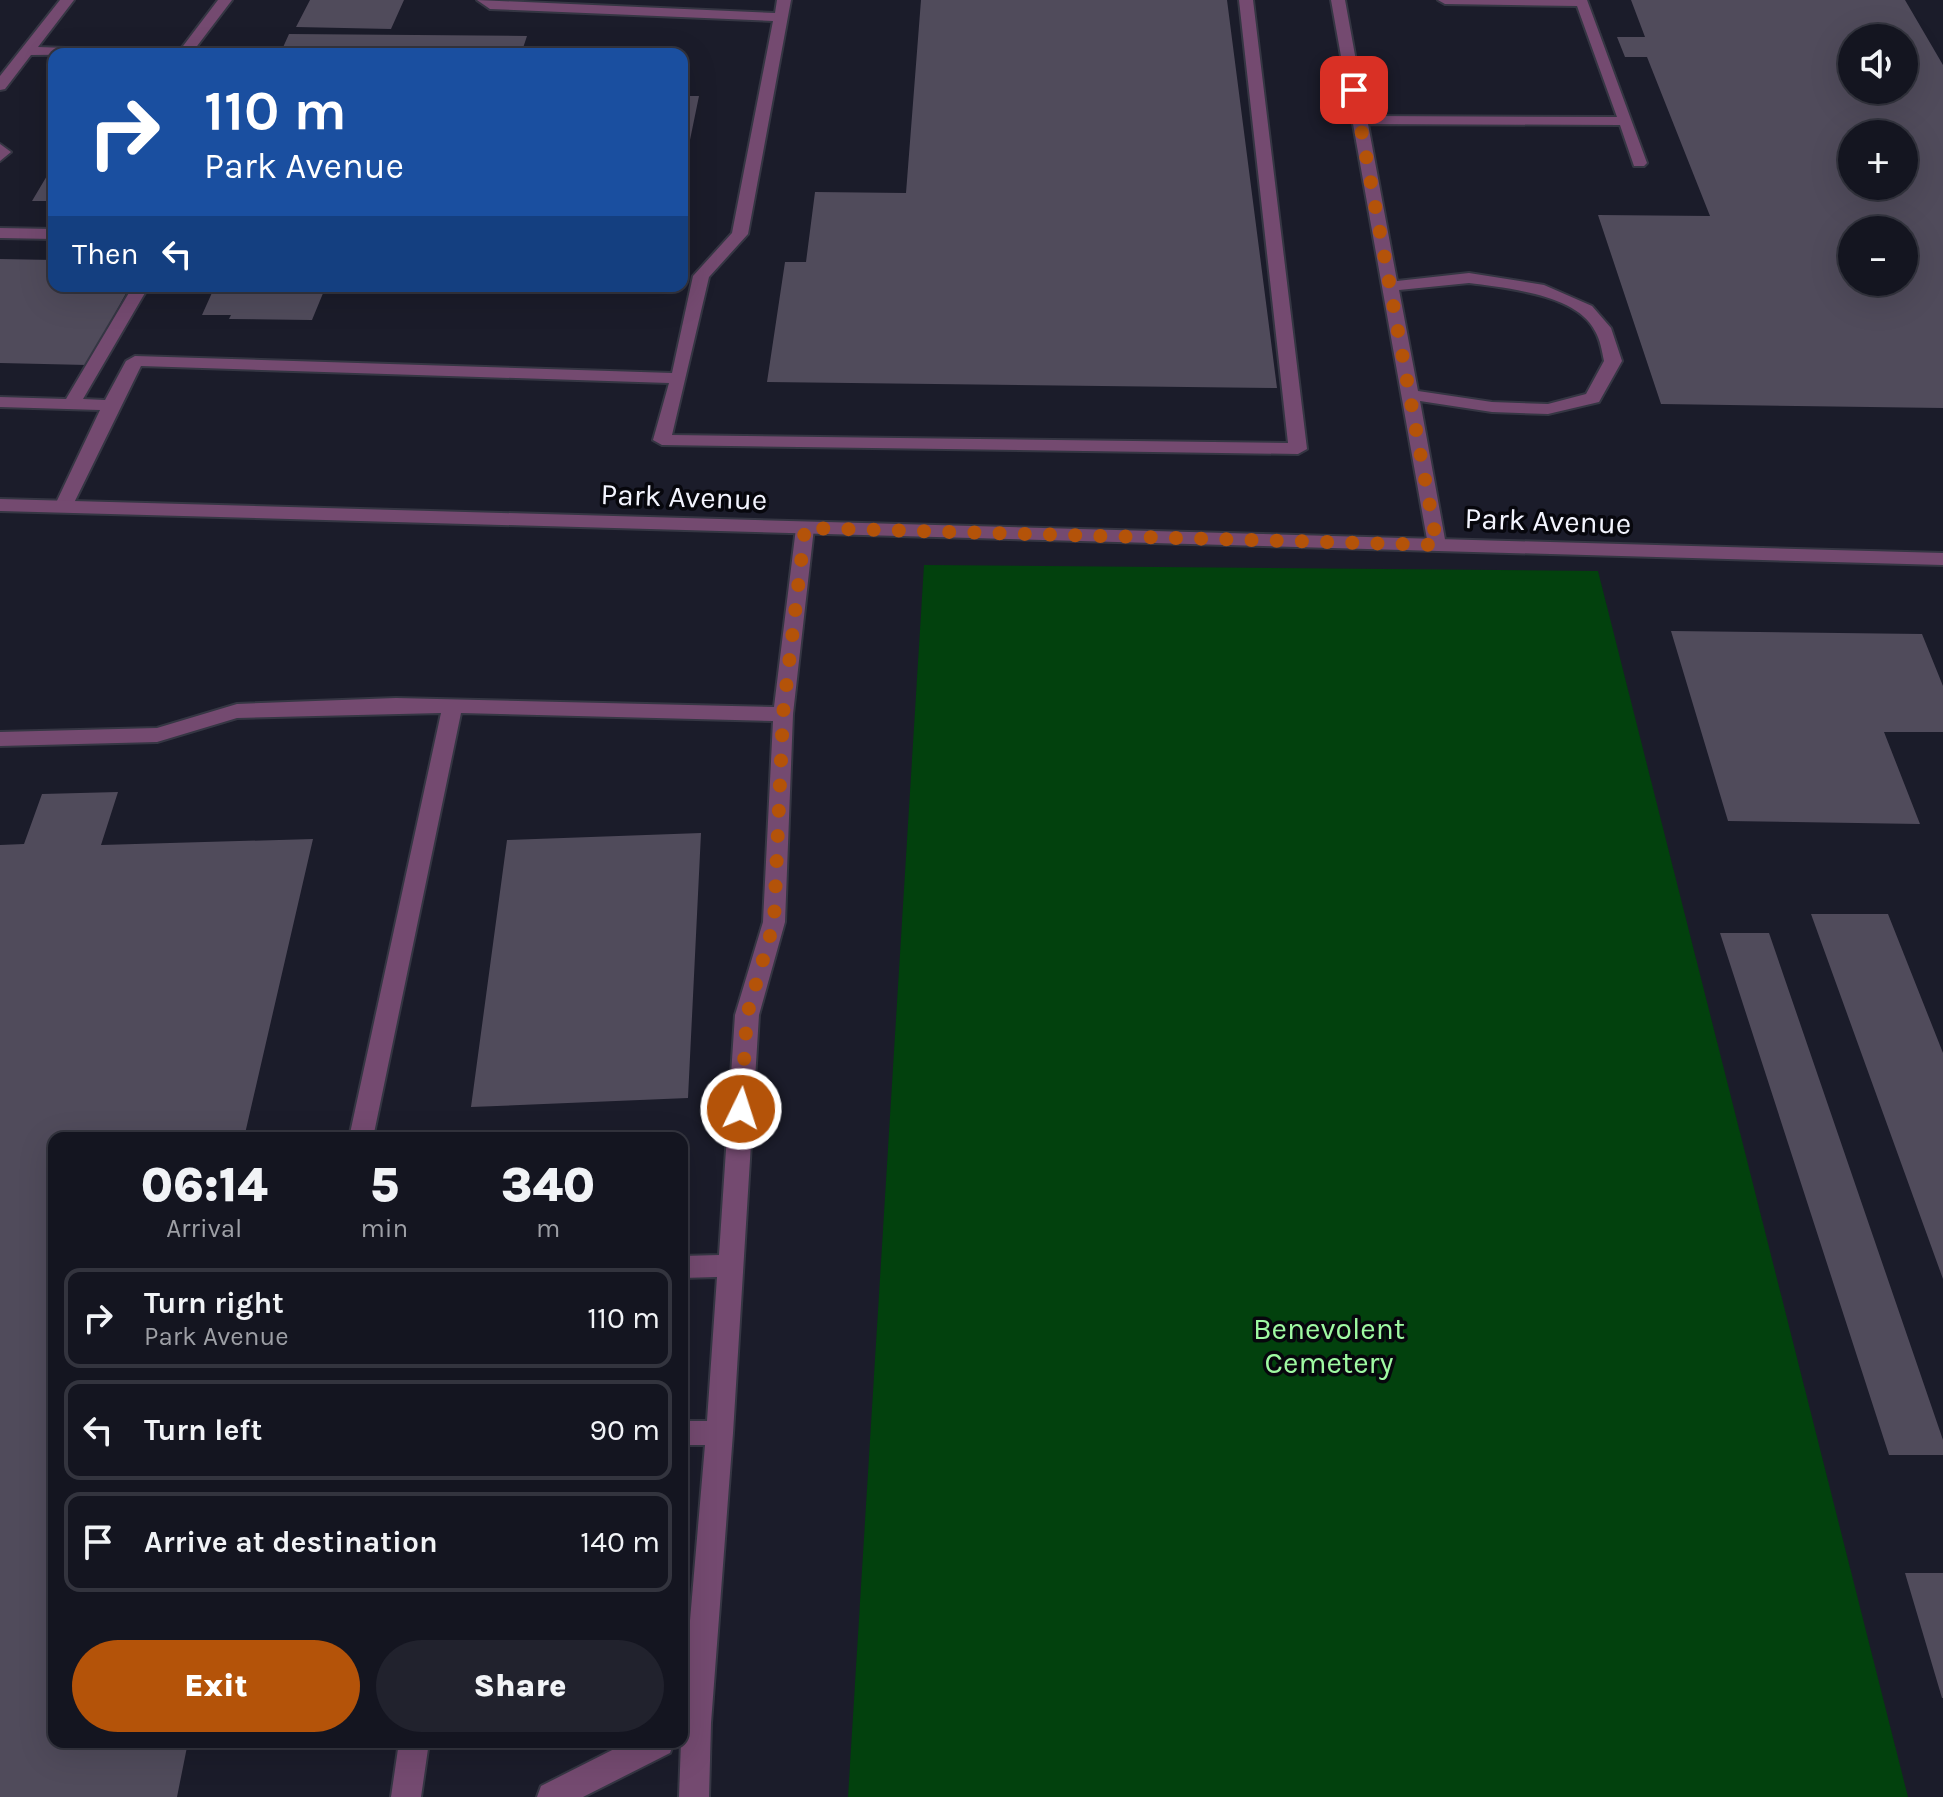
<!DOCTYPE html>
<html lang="en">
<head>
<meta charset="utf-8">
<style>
  body { margin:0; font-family:Karla,sans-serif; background:#21222d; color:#f1f3f6; height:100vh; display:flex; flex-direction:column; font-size:30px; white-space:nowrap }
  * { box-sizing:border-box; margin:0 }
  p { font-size:26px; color:#9d9fa5 }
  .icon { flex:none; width:44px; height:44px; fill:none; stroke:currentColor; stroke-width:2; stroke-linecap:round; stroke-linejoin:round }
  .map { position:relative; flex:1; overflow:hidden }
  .details { position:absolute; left:48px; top:1132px; width:640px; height:616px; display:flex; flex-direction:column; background:#141520; border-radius:16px; box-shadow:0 8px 32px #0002,0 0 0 2px #33343e }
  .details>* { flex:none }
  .guide { position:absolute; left:48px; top:48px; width:640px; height:244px; border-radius:16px; box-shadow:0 8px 32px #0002,0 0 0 2px #33343e; background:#1a4fa0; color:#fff; overflow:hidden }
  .buttons { position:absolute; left:1838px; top:24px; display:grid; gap:16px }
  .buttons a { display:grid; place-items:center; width:80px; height:80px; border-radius:50%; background:#141520; box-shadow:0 8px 32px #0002,0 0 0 2px #33343e; font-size:40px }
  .pin { position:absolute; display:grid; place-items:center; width:68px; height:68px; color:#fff; margin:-34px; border-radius:16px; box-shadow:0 4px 12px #0006 }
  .me { position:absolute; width:88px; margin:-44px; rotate:4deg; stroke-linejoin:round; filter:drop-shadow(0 0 6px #0008) }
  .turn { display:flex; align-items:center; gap:28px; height:168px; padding:0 24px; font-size:36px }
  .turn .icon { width:104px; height:104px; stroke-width:2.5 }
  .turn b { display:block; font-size:56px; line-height:68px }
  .then { display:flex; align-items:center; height:76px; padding:0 24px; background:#0003; gap:16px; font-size:30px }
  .eta { display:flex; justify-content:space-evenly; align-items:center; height:136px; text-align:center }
  .eta b { font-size:48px; font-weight:800; line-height:56px }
  .cta { display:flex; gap:16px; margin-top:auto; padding:16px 24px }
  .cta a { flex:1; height:92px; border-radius:48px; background:#b45309; color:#fff; font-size:32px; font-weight:800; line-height:92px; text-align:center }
  .cta a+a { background:#21222d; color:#f1f3f6 }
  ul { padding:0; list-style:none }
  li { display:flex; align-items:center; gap:24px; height:100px; margin:0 16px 12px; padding:0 8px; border:4px solid #33343e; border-radius:16px }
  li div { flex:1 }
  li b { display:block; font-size:30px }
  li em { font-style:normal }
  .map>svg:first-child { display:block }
  .green { fill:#02410d }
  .building { fill:#504b5b; fill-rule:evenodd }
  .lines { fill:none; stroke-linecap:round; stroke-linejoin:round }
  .service-casing { stroke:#353643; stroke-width:4 }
  .minor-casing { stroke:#353643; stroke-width:4 }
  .service { fill:#744a70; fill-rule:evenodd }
  .minor { fill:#744a70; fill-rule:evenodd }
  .route { stroke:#b45309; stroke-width:14; stroke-dasharray:0 25.2 }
  .labels { text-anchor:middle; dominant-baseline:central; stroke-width:7; stroke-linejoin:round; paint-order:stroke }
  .street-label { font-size:30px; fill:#f3f4fe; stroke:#07070d }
  .park-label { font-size:30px; fill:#9ffaa2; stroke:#07070d }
</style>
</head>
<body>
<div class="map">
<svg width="1943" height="1797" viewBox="0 0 1943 1797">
  <rect width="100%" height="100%" fill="#1b1c2a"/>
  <path class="green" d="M924,565L1598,571L1908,1797H848Z"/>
  <path class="building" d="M310,0H404L391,29L296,27Z
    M921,0H1227L1277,388L767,382L785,262H806L815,192L906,193Z
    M1631,0H1905L1943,65V408L1661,404L1598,215L1710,216L1647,57H1625L1617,37H1645ZM1852,38H1904V90H1852ZM1852,134H1904V186H1852ZM1852,230H1904V282H1852Z
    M289,34L527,36L521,54H280Z
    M682,96H699L683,174H682Z
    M54,164V201H32Z
    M0,259L54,260V286H130L87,365L0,363Z
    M215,286H326L312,320L229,319L231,315H202Z
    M1671,631L1922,634L1943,686V732H1884L1920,824L1728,821Z
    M118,792L101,845L313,839L244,1138H54V1742H188L177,1797H0V845L24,844L42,794Z
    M701,833L688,1098L471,1107L507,840Z
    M1811,914H1888L1943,1053V1279Z
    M1720,933H1769L1943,1440V1455H1889Z
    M1905,1573H1943V1698H1942Z"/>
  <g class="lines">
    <g class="service-casing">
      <path id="service" d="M60,0H74L38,47L122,50L129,54L31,55L5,89L0,90V76Z
        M218,0H232L191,54H177Z
        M477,0L775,13L777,0H791L748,234L709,277L672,435L1288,443L1239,0H1253L1307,449L1298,454L662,445L653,440L669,383L141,366L72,507L70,511H56L54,507L100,410L0,407V397L66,399L133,286H149L83,399L105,400L126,361L135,356L672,373L693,276L732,233L773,21L490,9Z
        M1331,0H1345L1366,116L1617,117L1577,6L1445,4L1438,0H1587L1647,163L1644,166H1634L1620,125L1368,124L1397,281L1469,273L1544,285L1592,306L1611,328L1622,361L1599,402L1548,414L1492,412L1420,401L1446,545L1437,551L1428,545ZM1469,283C1505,288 1577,294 1595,331C1600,339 1602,351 1604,361L1586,394L1548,404L1492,402L1418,391L1399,290Z
        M0,144L11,152L0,161Z
        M0,228L54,229V239L0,238Z
        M805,522L814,528L793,714L785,922L759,1015L733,1433L711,1723L709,1797H679L682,1714L705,1445H682V1421H707L717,1277L682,1278V1256L719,1255L735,1015L763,922L773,721L461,713L373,1138H349L441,713L237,718L157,742L0,746V732L157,728L237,704L396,698L774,707L796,528Z
        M399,1742H429L421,1797H391Z
        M628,1742H674L670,1753L583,1797H537L541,1786Z"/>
    </g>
    <g class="minor-casing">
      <path id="minor" d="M0,499L1943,553V565L0,511Z"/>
    </g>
    <use href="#service" class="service"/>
    <use href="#minor" class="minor"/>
  </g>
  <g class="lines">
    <path class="route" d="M741,1109L747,1015L774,922L783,714L805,528L1437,545L1354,90"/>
  </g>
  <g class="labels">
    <g class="street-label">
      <text transform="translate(684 497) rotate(2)">Park Avenue</text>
      <text transform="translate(1548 521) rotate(2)">Park Avenue</text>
    </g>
    <g class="park-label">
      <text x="1329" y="1329">Benevolent<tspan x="1329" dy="34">Cemetery</tspan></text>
    </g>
  </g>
</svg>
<div class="buttons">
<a><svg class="icon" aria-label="sound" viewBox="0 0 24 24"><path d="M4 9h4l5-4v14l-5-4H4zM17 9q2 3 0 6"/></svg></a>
<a>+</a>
<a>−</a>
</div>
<div class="pin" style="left:1354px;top:90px;background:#d93025"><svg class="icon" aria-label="arrive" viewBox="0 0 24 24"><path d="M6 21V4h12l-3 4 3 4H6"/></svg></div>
<svg class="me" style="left:741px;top:1109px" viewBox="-20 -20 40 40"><circle r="17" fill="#b45309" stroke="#fff" stroke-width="3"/><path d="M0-11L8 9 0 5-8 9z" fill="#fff"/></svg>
<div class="guide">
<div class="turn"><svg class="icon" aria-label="right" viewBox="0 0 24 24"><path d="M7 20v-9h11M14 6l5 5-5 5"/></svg><div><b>110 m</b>Park Avenue</div></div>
<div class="then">Then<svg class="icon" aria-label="left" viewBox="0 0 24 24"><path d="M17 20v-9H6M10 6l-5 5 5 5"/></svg></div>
</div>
<section class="details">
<div class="eta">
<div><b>06:14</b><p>Arrival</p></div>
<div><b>5</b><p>min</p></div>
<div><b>340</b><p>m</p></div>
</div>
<ul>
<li><svg class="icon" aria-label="right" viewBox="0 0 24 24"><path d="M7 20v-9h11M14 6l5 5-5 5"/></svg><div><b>Turn right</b><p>Park Avenue</p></div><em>110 m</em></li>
<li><svg class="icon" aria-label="left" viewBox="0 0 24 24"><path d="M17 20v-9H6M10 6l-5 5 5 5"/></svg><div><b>Turn left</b></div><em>90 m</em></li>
<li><svg class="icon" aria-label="arrive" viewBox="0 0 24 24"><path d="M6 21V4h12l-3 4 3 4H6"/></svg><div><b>Arrive at destination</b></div><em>140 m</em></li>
</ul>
<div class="cta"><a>Exit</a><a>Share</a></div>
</section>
</div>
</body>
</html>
